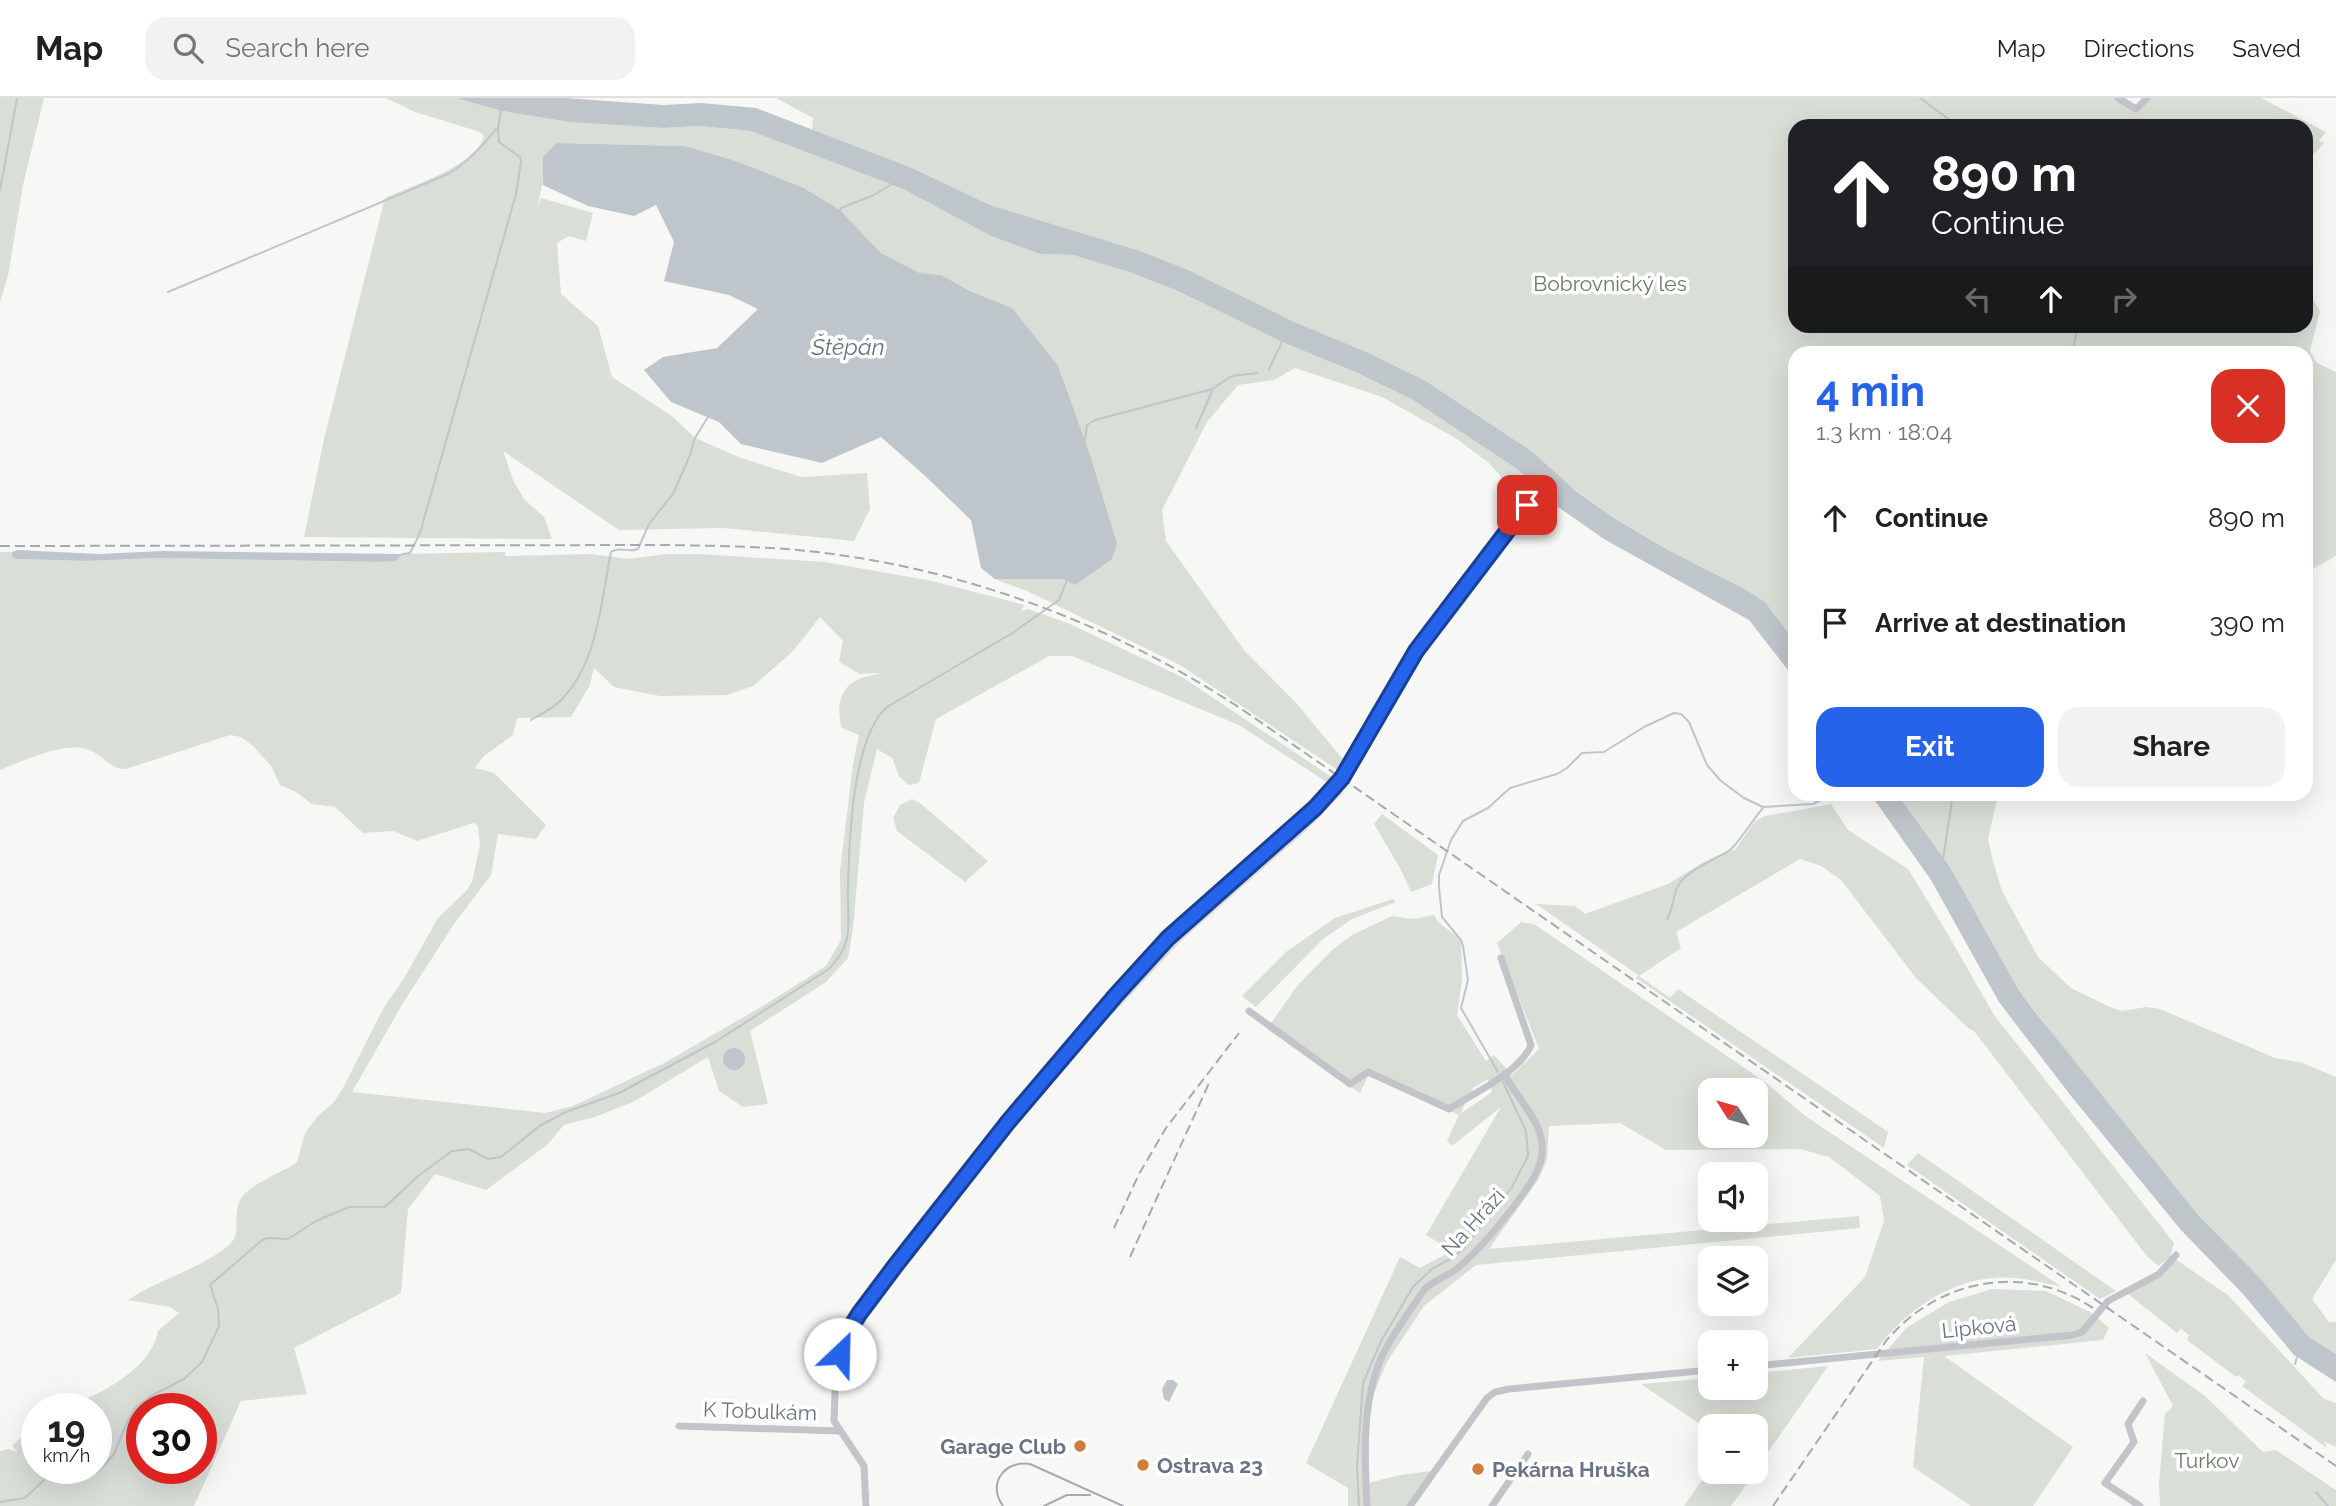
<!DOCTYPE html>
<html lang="en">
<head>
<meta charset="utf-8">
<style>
  body { margin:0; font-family:Raleway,sans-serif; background:#f2f2f2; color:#202124; height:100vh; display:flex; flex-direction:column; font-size:26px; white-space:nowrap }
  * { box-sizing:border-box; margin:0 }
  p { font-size:23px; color:#757577 }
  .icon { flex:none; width:38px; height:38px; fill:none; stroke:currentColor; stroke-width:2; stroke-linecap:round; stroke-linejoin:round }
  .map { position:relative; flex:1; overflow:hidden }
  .sheet { position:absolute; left:1788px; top:248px; width:525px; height:455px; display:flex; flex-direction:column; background:#fff; border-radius:21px; box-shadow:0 7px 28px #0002 }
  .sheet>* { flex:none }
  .banner { position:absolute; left:1788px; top:21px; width:525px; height:214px; border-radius:21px; box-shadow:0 7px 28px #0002; background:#202124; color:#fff; overflow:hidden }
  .needle { width:46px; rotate:307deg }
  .buttons { position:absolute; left:1698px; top:980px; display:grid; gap:14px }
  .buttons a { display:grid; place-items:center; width:70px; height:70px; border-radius:14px; background:#fff; box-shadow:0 7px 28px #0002; font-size:35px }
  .speed { position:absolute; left:21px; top:1295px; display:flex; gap:14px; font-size:35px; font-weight:700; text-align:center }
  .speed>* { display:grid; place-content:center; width:91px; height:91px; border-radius:50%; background:#fff; box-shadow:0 7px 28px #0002; line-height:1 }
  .speed small { font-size:18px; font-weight:400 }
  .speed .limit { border:10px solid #d22; background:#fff; color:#111 }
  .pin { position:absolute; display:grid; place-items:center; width:60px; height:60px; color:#fff; margin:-30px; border-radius:14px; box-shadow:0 4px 10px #0006 }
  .me { position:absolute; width:77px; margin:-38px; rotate:24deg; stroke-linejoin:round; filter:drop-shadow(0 0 5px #0008) }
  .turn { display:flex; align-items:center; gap:24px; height:147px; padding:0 28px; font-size:32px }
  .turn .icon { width:91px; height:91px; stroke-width:2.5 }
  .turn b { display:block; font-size:49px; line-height:60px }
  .lanes { display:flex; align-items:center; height:66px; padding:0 28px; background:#0003; justify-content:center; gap:35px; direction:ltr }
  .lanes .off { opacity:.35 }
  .round { display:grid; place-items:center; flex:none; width:74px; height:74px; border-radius:21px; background:#f2f2f2 }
  .headline { display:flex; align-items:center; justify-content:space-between; height:119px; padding:0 28px }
  h1 { font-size:42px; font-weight:700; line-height:52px; color:#2563eb }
  .primary-button { display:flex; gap:14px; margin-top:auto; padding:14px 28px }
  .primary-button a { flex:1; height:80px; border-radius:21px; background:#2563eb; color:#fff; font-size:28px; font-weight:700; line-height:80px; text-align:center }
  .primary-button a+a { background:#f2f2f2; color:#202124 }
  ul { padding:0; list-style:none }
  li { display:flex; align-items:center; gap:21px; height:105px; padding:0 28px }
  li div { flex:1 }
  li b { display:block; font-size:26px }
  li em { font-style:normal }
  header { display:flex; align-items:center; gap:42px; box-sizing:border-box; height:98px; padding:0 35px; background:#fff; border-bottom:2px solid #e0e0e0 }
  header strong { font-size:33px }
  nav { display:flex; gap:38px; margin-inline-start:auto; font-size:24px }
  .search { width:490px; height:63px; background:#f2f2f2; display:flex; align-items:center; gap:18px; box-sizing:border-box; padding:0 24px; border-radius:21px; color:#757577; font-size:26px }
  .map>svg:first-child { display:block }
  .green { fill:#d9ded7; fill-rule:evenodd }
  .water { fill:#bec5cb }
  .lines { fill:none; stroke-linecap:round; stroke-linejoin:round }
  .stream { stroke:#bec5cb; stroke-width:2 }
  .minor { stroke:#c2c4c9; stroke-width:7 }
  .tram { stroke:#a6a9af; stroke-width:2 }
  .rail { stroke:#a6a9af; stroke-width:2; stroke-dasharray:10 5; stroke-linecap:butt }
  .route-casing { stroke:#184099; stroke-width:18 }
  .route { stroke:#2563eb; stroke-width:12 }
  .poi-dot { fill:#d37b3b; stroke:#fff; stroke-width:2.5 }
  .labels { text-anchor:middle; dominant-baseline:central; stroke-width:7; stroke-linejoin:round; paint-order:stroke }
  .park-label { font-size:21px; fill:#687b68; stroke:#fff }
  .street-label { font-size:21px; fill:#6a7384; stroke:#fff }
  .poi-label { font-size:21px; font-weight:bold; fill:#6a7384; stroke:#fff; text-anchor:start }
  .water-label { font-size:23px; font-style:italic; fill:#66737f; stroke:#fff }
</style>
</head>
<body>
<header>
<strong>Map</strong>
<div class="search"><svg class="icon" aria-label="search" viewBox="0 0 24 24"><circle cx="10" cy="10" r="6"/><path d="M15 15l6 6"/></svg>Search here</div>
<nav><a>Map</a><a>Directions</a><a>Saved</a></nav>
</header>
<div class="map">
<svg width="2336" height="1408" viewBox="0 0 2336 1408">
  <rect width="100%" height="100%" fill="#f7f8f6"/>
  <path class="green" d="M0,0H44L23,87L8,178L0,204Z
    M386,0H456L502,13L569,24L664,30L700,28L751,33L903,91L991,138L1040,156L1073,157L1129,174L1178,193L1282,244L1360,276L1413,302L1517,371L1561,411L1514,393L1489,365L1457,341L1382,299L1295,270L1274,282L1238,287L1207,324L1162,412L1166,443L1244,552L1298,607L1346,665L1339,673L1180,567L1027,493L995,481H1062L1075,487L972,194L941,177L919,176L881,155L840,112L804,90L736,63L685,48L556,45L543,59V83L537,111L541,100L593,115L586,143L569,138L557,145L561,196L598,228L612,279L672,318L695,340L741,360L801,379L867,375L870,411L854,443L723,430L619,432L503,353L513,382L524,401L544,419L552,441L304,439L324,341L385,100C411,88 476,68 484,38L480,34L415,14Z
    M776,0H2113L2133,12L2150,0H2261L2326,34L2319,43L2324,45L2307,63L2306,28H1796V228H2306L2307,191L2320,213L2310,253L2317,265L2336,274V458L2307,474L2306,256H1796L1795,544L1765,504L1743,490L1668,452L1617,422L1424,282L1369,255L1292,223L1137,152L990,107L912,70L812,32L813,20Z
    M0,454H12V459L16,461L87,463L159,460L382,464L396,463L403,456L505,454V458L591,456L628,461L666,456H699L825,464L932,483L1025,507L1021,513L1028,511L1070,526L1182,579L1333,680L1343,695L1308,731L1182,842L1113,916L1093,917L1164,834L1248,758L1268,751L1300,711L1328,685L1239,627L1072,558H1049L936,621L919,685L908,687L899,678L892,660L877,651L864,705L853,831L848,860L826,884L750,933L768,1006L743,1009L719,993L708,959L635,1003L595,1019L564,1027L547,1047L486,1092L435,1076L408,1111L401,1195L294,1250L307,1296L241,1303L194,1408H0V1353L8,1351L18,1354L12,1348L37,1324V1370H96V1311H56C67,1305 78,1305 88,1300C115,1288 153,1264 158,1233L179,1215L170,1209L128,1202C159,1181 198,1172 228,1148C244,1135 230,1118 242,1099C252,1085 282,1075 297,1064L305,1035L317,1019L334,1004L343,990L384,909L403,882L438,820L467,792L472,784L480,747L478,728L474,725L417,743L393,733L363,735L335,709L312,706L296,694L280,687L271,668L253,648L241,639L230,637L126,671C112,672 104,659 92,653C68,641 23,663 0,672ZM820,519L843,543L839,564L860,576L882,575C875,577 866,578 859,581C839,589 836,612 842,630L859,637L853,666L840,773L841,842L826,868L766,906L666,964L573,1008L546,1015L352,994L403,905L454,826L491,777L498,736L536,741L546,727L494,675L475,670L484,658L513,637L517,620L571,619L590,587L594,570L614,589L660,598L727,597L753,588L793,553ZM739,951L744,961L742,970L734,971L727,968ZM142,1311H201V1370H142Z
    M1898,697H1998L1988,741L1993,763L2002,793L2038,859L2071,890L2110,909L2122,913L2146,909L2160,911L2275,960L2303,965L2336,979V1162L2312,1201L2329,1224H2336V1256L2309,1239L2261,1181L2198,1117L2089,983L2018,891L1950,769Z
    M912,701L920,705L988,763L965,784L897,733L893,720L900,707Z
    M1831,706L1848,732L1908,771L1943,828L1994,917L2174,1145L2170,1159L2158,1168L2146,1157L1974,933L1968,930L1916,880L1841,782L1821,768L1800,761L1676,834L1681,850L1639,878L1670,900L1678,891L1888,1034L1884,1050L1636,880L1638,877L1536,806L1575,808L1585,816L1668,786L1702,765L1731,751L1734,753L1755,723L1765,718Z
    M1382,716L1438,757L1432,786L1411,794L1400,770L1374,726Z
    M1393,801L1396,804L1352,821L1323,841L1256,909L1242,898L1286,854L1335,820Z
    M1434,817C1440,830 1453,832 1461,843L1462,883L1457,917L1486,963L1494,957L1512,977L1539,951L1497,845L1521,824L1534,826L1765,984L1808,1020L2062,1189C2041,1184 2017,1178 1996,1180C1949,1182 1904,1214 1877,1251L1788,1260L1865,1179L1884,1123L1880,1098L1829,1059L1800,1051L1666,1052L1620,1025L1549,1028L1547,1062L1538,1082L1489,1151L1859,1118L1860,1130L1476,1167L1424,1208L1387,1264L1370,1305L1368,1385L1400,1377L1431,1373L1408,1408H1348V1390L1306,1365L1400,1159L1420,1170L1452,1153L1426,1137L1501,1009L1452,1048L1447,1043L1459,1017L1369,976L1360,995L1267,931L1297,888L1331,853L1352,837L1392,818L1413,821ZM1488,981L1492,994L1460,1016L1473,990ZM1710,992H1755V1038H1710Z
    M1918,1055L2116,1193L2100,1201L1907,1067Z
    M2175,1161L2228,1197L2324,1301L2336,1305V1349L2325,1344L2327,1350L2242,1288L2246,1283L2238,1277L2236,1279L2187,1242L2189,1237L2181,1231L2177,1235L2128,1196Z
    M1992,1191L2046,1193L2090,1214L2109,1230L2103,1242L1944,1258L2073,1349L2033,1408H1971L1913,1369L1924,1259L1878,1263L1906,1230L1949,1204Z
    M2145,1255L2205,1298L2263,1354L2276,1352L2336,1392V1408H2160L2159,1385L2165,1316L2173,1308Z
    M1828,1268L1755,1373V1328H1710V1333L1641,1286L1710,1280V1290H1755V1275Z
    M1710,1371V1374H1755L1731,1408H1684Z"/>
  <path class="water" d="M456,0H565L664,7L701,5L756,10L912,70L990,107L1137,152L1188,172L1292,223L1369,255L1424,282L1531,353L1576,393L1617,422L1668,452L1743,490L1765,504L1795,544V581L1749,522L1604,441L1561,411L1517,371L1413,302L1360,276L1282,244L1178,193L1129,174L1073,157L1040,156L991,138L903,91L751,33L700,28L664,30L569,24L502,13Z
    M556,45L685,48L736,63L804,90L840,112L881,155L919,175L941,177L972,194L1012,210L1058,268L1090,357L1117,446L1112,461L1075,487L1062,481H995L981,470L971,422L923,376L881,339L822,365L741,346L719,324L671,304L644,272L663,259L717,250L758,211L729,197L664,183L674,144L656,107L634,118L588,108L543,87V59Z
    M17,452L98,456L163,453L403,456L396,463L382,464L159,460L87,463L16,461L12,459V454Z
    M1871,697H1898L1950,769L2018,891L2032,910L2198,1117L2261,1181L2309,1239L2336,1256V1284L2294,1257L2243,1196L2181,1132L2071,998L1999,904L1931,782Z
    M723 961a11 11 0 1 1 22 0a11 11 0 1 1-22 0Z
    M1167,1282H1173L1178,1286L1169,1304L1164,1301L1162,1291Z"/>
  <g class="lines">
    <path class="stream" d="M1920,0L1958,28
      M0,92L17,0
      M839,114L841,110L874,97L892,86
      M168,194L448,76C467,65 482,49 496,31
      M2073,256L2077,228
      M1269,271L1282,244
      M1196,330L1212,293
      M1085,342L1087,327L1095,322L1212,291L1232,278L1257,275
      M403,456L410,455L420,435L516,96L521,64L520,59L499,44L498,30L501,13
      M531,622C541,616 554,610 562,601C598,564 601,503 611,454C619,448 629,455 638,451L649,426L673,396L690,357L695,340L708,319
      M1943,761L1953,696
      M1667,821C1675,808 1672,792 1683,781C1696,768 1715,762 1730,752C1737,747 1754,720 1763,710
      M1498,974L1461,910L1468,882L1463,848L1461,842L1442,819L1439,789V777L1451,742L1463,723L1488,710L1510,690L1557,676L1567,670L1582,655L1604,654L1644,629L1674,615L1681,616L1689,624L1707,667L1721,683L1744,700L1763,709L1813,706L1832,696
      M2295,1266L2297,1259
      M2316,1394L2328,1408
      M0,1404L25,1400L47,1379L79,1381L99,1373L114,1356L128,1322L136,1309L151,1298L184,1281L202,1264L219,1228L218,1211L210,1187L261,1143L267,1140L288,1141L316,1123L349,1109H385L418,1078L452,1053L469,1051L488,1061L501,1059L541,1027L566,1014L619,995L715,944L829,871C836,863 843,855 846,844C851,829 847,807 848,790C849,744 852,640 887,609L1014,534L1059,502L1067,482
      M1359,1408L1357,1368L1363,1285L1381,1243L1413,1189L1432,1171L1454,1159L1465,1149L1512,1089L1528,1058L1526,1033L1503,984"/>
    <path class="minor" d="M2118,0L2136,11L2147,0
      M1249,913L1350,986L1368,974L1449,1011C1473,996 1521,973 1531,947L1501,860
      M1755,1268L2073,1237L2082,1234L2108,1203L2159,1176L2176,1157
      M679,1328L840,1333
      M866,1408L864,1368L834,1323L836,1270L843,1242L859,1216L1008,1024L1116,897L1168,840L1315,710L1342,680L1416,553L1527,407
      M1367,1408C1365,1365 1362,1319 1375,1277C1384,1246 1406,1219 1424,1192C1434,1182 1444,1180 1455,1172C1476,1157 1531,1092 1539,1068C1543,1058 1543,1046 1540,1036C1536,1019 1513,993 1504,976
      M1410,1408L1487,1300L1495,1294L1509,1291L1710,1272
      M1492,1408L1528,1356
      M2140,1408L2105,1385L2134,1344L2128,1326L2143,1303"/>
    <path class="tram" d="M1003,1408C987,1386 1004,1362 1030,1366L1123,1408
      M1044,1408L1067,1397H1090"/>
    <path class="rail" d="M0,448L666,447C719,448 772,448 825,455C975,474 1117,529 1243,612L2336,1368
      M1114,1130L1139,1076L1166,1030L1239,935
      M1130,1159L1210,983
      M1773,1408L1886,1243C1938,1181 2024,1164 2093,1210"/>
  </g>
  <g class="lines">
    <g class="route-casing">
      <path id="route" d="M840,1256L843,1242L859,1216L895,1168L1008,1024L1116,897L1168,840L1315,710L1342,680L1416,553L1527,407"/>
    </g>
    <use href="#route" class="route"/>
  </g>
  <g class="poi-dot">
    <circle cx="1080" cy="1348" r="7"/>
    <circle cx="1143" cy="1367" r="7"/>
    <circle cx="1478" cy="1371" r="7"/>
  </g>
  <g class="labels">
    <g class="park-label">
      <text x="1610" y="185">Bobrovnický les</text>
      <text x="2207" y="1362">Turkov</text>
    </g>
    <g class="street-label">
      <text transform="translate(1473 1124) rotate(-48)">Na Hrázi</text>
      <text transform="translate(1979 1229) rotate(-6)">Lipková</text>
      <text transform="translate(760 1313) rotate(2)">K Tobulkám</text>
    </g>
    <g class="poi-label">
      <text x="1066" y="1348" text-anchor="end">Garage Club</text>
      <text x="1157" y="1367">Ostrava 23</text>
      <text x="1492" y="1371">Pekárna Hruška</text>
    </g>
    <g class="water-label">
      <text x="848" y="248">Štěpán</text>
    </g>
  </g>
</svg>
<div class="buttons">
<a><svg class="needle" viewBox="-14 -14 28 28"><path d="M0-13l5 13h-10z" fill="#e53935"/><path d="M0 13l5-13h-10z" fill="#757577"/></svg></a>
<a><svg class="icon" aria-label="sound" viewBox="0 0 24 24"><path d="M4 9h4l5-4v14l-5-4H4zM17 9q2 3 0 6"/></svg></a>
<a><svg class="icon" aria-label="layers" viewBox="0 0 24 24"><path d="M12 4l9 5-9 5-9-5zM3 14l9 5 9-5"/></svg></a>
<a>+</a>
<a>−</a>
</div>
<div class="speed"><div>19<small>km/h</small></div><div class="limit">30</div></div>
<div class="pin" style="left:1527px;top:407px;background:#d93025"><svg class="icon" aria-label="arrive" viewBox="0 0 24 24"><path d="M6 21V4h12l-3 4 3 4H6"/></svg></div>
<svg class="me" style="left:840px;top:1256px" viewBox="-20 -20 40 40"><circle r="19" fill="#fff"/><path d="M0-13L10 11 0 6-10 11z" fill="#2563eb"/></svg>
<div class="banner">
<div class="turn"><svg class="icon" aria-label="ahead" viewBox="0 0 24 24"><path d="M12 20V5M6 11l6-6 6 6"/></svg><div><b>890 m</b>Continue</div></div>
<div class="lanes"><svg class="icon off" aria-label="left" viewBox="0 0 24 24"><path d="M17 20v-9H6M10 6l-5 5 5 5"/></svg><svg class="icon" aria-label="ahead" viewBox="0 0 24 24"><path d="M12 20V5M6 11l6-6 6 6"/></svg><svg class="icon off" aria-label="right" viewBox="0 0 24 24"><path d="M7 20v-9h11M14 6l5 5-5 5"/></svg></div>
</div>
<section class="sheet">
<div class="headline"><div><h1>4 min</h1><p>1.3 km · 18:04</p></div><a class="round" style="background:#d93025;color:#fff"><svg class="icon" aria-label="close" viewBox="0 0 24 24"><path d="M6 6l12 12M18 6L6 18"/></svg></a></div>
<ul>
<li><svg class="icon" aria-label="ahead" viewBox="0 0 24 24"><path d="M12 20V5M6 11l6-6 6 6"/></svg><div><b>Continue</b></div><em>890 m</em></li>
<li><svg class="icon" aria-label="arrive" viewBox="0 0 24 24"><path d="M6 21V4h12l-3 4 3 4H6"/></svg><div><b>Arrive at destination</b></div><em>390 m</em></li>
</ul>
<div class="primary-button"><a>Exit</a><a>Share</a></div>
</section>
</div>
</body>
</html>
